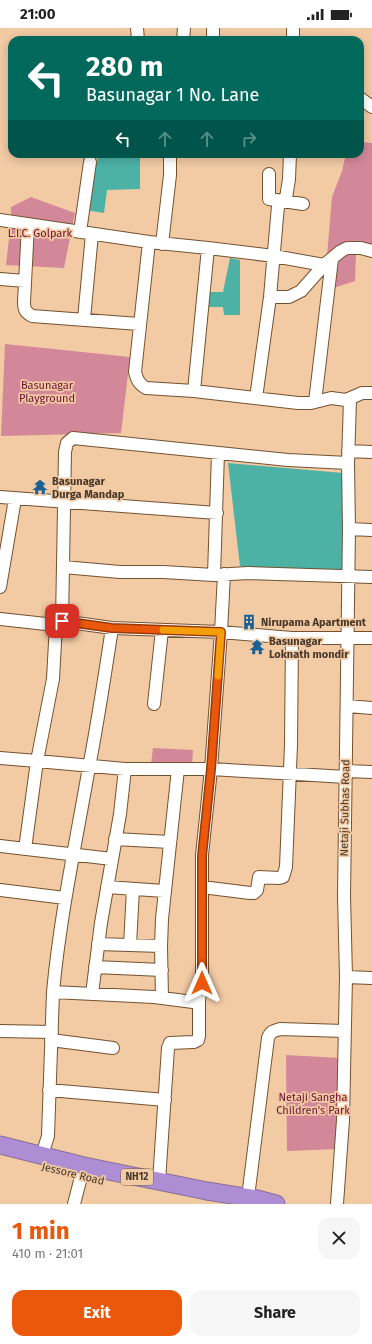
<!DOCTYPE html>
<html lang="en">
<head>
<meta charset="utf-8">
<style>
  body { margin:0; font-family:"Fira Sans",sans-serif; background:#f6f6f6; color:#222; height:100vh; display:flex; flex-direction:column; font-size:15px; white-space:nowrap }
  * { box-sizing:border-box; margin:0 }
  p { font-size:13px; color:#767676 }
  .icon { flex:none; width:22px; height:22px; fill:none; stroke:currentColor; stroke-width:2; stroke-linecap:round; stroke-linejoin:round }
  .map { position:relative; height:1176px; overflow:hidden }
  .panel { display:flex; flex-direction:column; background:#fff; flex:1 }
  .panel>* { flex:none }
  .banner { position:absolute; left:8px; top:8px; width:356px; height:122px; border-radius:12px; box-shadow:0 2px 10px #0003; background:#00695c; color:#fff; overflow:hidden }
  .pin { position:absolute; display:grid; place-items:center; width:34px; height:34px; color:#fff; margin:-17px; border-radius:8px; box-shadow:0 2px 6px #0006 }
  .me { position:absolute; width:44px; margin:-22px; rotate:0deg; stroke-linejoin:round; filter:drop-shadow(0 0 3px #0008) }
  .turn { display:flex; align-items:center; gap:14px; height:84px; padding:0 12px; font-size:18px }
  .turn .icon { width:52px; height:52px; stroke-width:2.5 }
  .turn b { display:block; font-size:28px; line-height:34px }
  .lanes { display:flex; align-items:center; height:38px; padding:0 12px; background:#0003; justify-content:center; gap:20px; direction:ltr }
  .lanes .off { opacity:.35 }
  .round { display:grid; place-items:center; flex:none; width:42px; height:42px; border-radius:12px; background:#f6f6f6 }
  .overview { display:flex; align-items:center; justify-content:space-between; height:68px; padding:0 12px }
  h1 { font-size:24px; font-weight:700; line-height:30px; color:#ea580c }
  .action { display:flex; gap:8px; margin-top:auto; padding:8px 12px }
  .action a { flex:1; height:46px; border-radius:12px; background:#ea580c; color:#fff; font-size:16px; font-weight:700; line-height:46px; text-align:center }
  .action a+a { background:#f6f6f6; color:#222 }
  .status { display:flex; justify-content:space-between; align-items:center; height:28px; padding:0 20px; background:#fff; direction:ltr }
  .status svg { height:11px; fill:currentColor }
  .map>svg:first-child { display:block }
  .green { fill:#d38899 }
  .water { fill:#4db2a6 }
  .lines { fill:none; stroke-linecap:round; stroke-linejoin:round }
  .minor-casing { stroke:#74522f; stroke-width:14 }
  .highway-casing { stroke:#896f97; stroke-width:19 }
  .minor { stroke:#fff; stroke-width:12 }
  .highway { stroke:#ad8dd3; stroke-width:17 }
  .route-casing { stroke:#983908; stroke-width:10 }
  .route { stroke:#ea580c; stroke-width:7 }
  .slow { stroke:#f59e0b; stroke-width:7 }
  .labels { text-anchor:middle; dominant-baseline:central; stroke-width:3.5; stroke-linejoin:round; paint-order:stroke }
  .shield { fill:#f2caa4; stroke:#7a634d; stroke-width:1 }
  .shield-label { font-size:10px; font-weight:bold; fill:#473728 }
  .park-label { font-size:11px; fill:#6a0f31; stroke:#f2caa4 }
  .poi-label { font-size:11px; font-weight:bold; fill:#473728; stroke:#f2caa4; text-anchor:start }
  .street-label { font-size:11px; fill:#473728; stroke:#f2caa4 }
</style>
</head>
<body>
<div class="status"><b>21:00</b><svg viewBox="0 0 49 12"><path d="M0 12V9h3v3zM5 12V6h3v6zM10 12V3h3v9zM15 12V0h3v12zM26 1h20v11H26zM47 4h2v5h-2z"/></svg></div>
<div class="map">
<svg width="372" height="1176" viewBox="0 0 372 1176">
  <rect width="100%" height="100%" fill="#f2caa4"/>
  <path class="green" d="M360,114L372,115V223L356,226L355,253L324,263L332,169L342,143L346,126H360Z
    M31,169L75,185L64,240L6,237L11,193V179Z
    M5,316L130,329L121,405L1,408Z
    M153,720L193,722L192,737L151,736Z
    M286,1027L340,1030L338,1121L287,1123Z"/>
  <path class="water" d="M98,126H140V161L107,162L104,185L85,182L91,135H97Z
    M230,230L240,232V287H224L223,279H208V264H223Z
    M228,435L343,445V541L274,546L240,538Z"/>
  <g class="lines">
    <g class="minor-casing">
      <path id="minor" d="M137,0L138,12
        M183,12L184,0
        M213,12V0
        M293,12V0
        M360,70L372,79
        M269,146V171L303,176
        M0,192L149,214L208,220L274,228L324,237
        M28,197L24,274C24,281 25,284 32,288L139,296
        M80,204L90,134
        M149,214L135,344C137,352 139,356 146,360L194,363L298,375H311L331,370L346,372L362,365H372
        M162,216L170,147V126
        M0,251L25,253
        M270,269H289L301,263L324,237L341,223L347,220H361L372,223
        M84,291L92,206
        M194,363L208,220
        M256,370L270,269L278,178L286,170L289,151L290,126
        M315,374L332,231
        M348,423L372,424
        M0,469L217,485
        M349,501L372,502
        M63,539L120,544H163L214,547L248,545L372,549
        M214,547L218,425
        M0,559L15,471
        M0,591L46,596H56L62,593L112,600L221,604L292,610H372
        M62,593L65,424L67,415L73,410L288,432L348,435
        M154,676L162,602
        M347,678L372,680
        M0,730L37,733L53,651L56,596
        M346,743L372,744
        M115,811L170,814
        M0,818L112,831
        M25,821L37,733L125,741H211L346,749
        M107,859L164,863
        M202,859L250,865H254L257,862L259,849L279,850L283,849L286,839L291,717L292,610
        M0,862L65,870
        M98,916L161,918
        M130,917L133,861
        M95,939L162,942
        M346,949L372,950
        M53,964L154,969L193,974L199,972L202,955V827L211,741L221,604L224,546
        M92,966L101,895L120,786L125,741
        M162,970L161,918L162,891L178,741
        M0,1003L52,1004
        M51,1012L113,1020
        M49,1062L165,1072
        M42,1127L48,1108L53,964C60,888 76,814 89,739C98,693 105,646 112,600
        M159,1153L168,1020L170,1015L194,1014L198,1012L199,1008V972
        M248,1169L268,1010C270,1004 273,1003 280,1001L344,1003
        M74,1176L81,1149
        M337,1176L343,1092L346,949L344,868L349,501L348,435L350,371"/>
    </g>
    <g class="highway-casing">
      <path id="highway" d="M0,1117L84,1138L207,1163L257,1171L276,1176"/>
    </g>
    <use href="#minor" class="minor"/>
    <use href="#highway" class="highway"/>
  </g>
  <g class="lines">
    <g class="route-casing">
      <path id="route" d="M62,593L112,600L221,604L211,741L202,828V955"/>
    </g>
    <use href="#route" class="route"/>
    <path class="slow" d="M163,602L221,604L218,648"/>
  </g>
  <defs>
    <g id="temple-bare" transform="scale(1.2)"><path d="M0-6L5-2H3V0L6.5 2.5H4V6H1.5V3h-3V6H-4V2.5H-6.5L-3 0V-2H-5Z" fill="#176194" stroke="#f2caa4" stroke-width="2.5" paint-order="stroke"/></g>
    <g id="building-bare" transform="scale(1.2)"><path d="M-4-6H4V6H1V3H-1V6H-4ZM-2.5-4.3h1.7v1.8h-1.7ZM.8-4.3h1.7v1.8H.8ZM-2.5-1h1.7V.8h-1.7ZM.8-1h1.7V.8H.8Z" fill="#176194" stroke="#f2caa4" stroke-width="2.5" paint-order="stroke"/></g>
  </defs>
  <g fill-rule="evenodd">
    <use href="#temple-bare" x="40" y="459"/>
    <use href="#building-bare" x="249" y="594"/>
    <use href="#temple-bare" x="257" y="619"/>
  </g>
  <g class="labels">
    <rect class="shield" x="121" y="1141" width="32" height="16" rx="3"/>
    <g class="shield-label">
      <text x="137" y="1149">NH12</text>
    </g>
    <g class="park-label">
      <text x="40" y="205">L.I.C. Golpark</text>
      <text x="47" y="357">Basunagar<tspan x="47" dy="13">Playground</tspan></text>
      <text x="313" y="1069">Netaji Sangha<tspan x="313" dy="13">Children's Park</tspan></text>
    </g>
    <g class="poi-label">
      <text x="52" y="453">Basunagar<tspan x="52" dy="13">Durga Mandap</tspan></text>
      <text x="261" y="594">Nirupama Apartment</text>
      <text x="269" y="613">Basunagar<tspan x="269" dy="13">Loknath mondir</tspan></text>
    </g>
    <g class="street-label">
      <text transform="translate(345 780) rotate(-89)">Netaji Subhas Road</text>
      <text transform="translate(73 1146) rotate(14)">Jessore Road</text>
    </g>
  </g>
</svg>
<div class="pin" style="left:62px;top:593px;background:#d93025"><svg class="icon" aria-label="arrive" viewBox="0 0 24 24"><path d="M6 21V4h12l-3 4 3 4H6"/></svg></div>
<svg class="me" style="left:202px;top:955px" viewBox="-20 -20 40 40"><path d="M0-17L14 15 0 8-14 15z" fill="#ea580c" stroke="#fff" stroke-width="4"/></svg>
<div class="banner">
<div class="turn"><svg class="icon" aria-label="left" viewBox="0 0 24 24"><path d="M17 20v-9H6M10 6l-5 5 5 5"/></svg><div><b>280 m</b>Basunagar 1 No. Lane</div></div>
<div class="lanes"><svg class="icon" aria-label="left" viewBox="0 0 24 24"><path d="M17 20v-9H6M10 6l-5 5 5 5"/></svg><svg class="icon off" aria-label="ahead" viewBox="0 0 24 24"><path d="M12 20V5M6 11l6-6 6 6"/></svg><svg class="icon off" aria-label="ahead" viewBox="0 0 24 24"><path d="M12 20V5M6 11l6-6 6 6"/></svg><svg class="icon off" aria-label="right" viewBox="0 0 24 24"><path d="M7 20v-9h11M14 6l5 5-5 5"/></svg></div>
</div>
</div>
<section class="panel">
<div class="overview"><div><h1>1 min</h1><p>410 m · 21:01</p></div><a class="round"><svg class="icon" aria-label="close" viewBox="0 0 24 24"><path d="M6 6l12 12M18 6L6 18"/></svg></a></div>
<div class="action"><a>Exit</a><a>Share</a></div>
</section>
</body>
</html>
